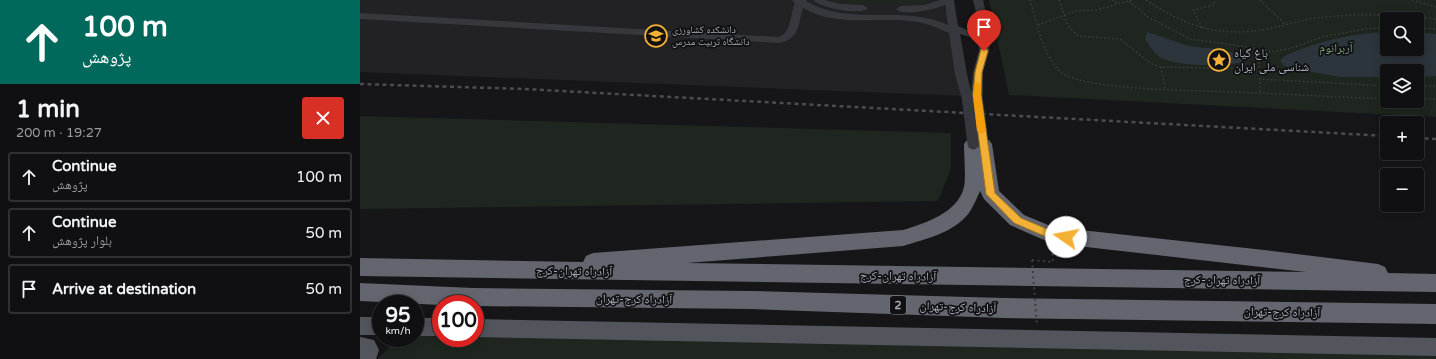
<!DOCTYPE html>
<html lang="en">
<head>
<meta charset="utf-8">
<style>
  body { margin:0; font-family:"Varela Round","Noto Naskh Arabic",sans-serif; background:#19191b; color:#f1f3f6; height:100vh; display:flex; flex-direction:column; font-size:15px; white-space:nowrap }
  * { box-sizing:border-box; margin:0 }
  p { font-size:13px; color:#9c9d9f }
  .icon { flex:none; width:22px; height:22px; fill:none; stroke:currentColor; stroke-width:2; stroke-linecap:round; stroke-linejoin:round }
  .map { position:relative; flex:1; overflow:hidden }
  .panel { display:flex; flex-direction:column; background:#101012; width:360px }
  .panel>* { flex:none }
  .top-card { background:#00695c; color:#fff; overflow:hidden }
  .controls { position:absolute; left:1020px; top:12px; display:grid; gap:8px }
  .controls a { display:grid; place-items:center; width:44px; height:44px; border-radius:4px; background:#101012; box-shadow:0 2px 10px #0003,0 0 0 1px #303032; font-size:20px }
  .speed { position:absolute; left:12px; top:295px; display:flex; gap:8px; font-size:20px; font-weight:700; text-align:center }
  .speed>* { display:grid; place-content:center; width:52px; height:52px; border-radius:50%; background:#101012; box-shadow:0 2px 10px #0003,0 0 0 1px #303032; line-height:1 }
  .speed small { font-size:10px; font-weight:400 }
  .speed .limit { border:6px solid #d22; background:#fff; color:#111 }
  .pin { position:absolute; display:grid; place-items:center; width:34px; height:34px; color:#fff; margin:-41px -17px; border-radius:50% 50% 50% 0; rotate:-45deg; box-shadow:0 0 4px #0007 }
  .pin .icon { rotate:45deg }
  .me { position:absolute; width:44px; margin:-22px; rotate:282deg; stroke-linejoin:round; filter:drop-shadow(0 0 3px #0008) }
  .turn { display:flex; align-items:center; gap:14px; height:84px; padding:0 16px; font-size:18px }
  .turn .icon { width:52px; height:52px; stroke-width:2.5 }
  .turn b { display:block; font-size:28px; line-height:34px }
  .round { display:grid; place-items:center; flex:none; width:42px; height:42px; border-radius:4px; background:#19191b }
  .overview { display:flex; align-items:center; justify-content:space-between; height:68px; padding:0 16px }
  h1 { font-size:24px; font-weight:700; line-height:30px }
  ul { padding:0; list-style:none }
  li { display:flex; align-items:center; gap:12px; height:50px; margin:0 8px 6px; padding:0 8px; border:2px solid #303032; border-radius:4px }
  li div { flex:1 }
  li b { display:block; font-size:15px }
  li em { font-style:normal }
  main { display:flex; flex:1; min-height:0 }
  .map>svg:first-child { display:block }
  .built { fill:#222225 }
  .green { fill:#1e261f; fill-rule:evenodd }
  .water { fill:#2c353c }
  .lines { fill:none; stroke-linecap:round; stroke-linejoin:round }
  .path-far1 { stroke:#3d3f44; stroke-width:1.5; stroke-dasharray:1.5 2.5; stroke-linecap:butt }
  .path { stroke:#3d3f44; stroke-width:2; stroke-dasharray:2 3.5; stroke-linecap:butt }
  .minor { fill:#37383d; fill-rule:evenodd }
  .major { fill:#53555c; fill-rule:evenodd }
  .highway { fill:#63666e; fill-rule:evenodd }
  .rail { stroke:#4a4c52; stroke-width:2.5; stroke-dasharray:4 3.5; stroke-linecap:butt }
  .path-bridge { stroke:#3d3f44; stroke-width:2; stroke-dasharray:2 3.5; stroke-linecap:butt }
  .minor-bridge { stroke:#37383d; stroke-width:11 }
  .route { fill:#f2b134; stroke:#9d7322 }
  .slow { fill:#f59e0b }
  .labels { text-anchor:middle; dominant-baseline:central; stroke-width:3.5; stroke-linejoin:round; paint-order:stroke }
  .far-poi-label { font-size:10px; fill:#a8adb8; stroke:#111113; text-anchor:start }
  .shield { fill:#111113; stroke:#7b7e86; stroke-width:1 }
  .shield-label { font-size:11px; font-weight:bold; fill:#a8adb8 }
  .park-label { font-size:12px; fill:#7fa381; stroke:#111113 }
  .poi-label { font-size:12px; fill:#a8adb8; stroke:#111113; text-anchor:start }
  .street-label { font-size:12px; fill:#a8adb8; stroke:#111113 }
</style>
</head>
<body>
<main>
<section class="panel">
<div class="top-card">
<div class="turn"><svg class="icon" aria-label="ahead" viewBox="0 0 24 24"><path d="M12 20V5M6 11l6-6 6 6"/></svg><div><b>100 m</b>پژوهش</div></div>
</div>
<div class="overview"><div><h1>1 min</h1><p>200 m · 19:27</p></div><a class="round" style="background:#d93025;color:#fff"><svg class="icon" aria-label="close" viewBox="0 0 24 24"><path d="M6 6l12 12M18 6L6 18"/></svg></a></div>
<ul>
<li><svg class="icon" aria-label="ahead" viewBox="0 0 24 24"><path d="M12 20V5M6 11l6-6 6 6"/></svg><div><b>Continue</b><p>پژوهش</p></div><em>100 m</em></li>
<li><svg class="icon" aria-label="ahead" viewBox="0 0 24 24"><path d="M12 20V5M6 11l6-6 6 6"/></svg><div><b>Continue</b><p>بلوار پژوهش</p></div><em>50 m</em></li>
<li><svg class="icon" aria-label="arrive" viewBox="0 0 24 24"><path d="M6 21V4h12l-3 4 3 4H6"/></svg><div><b>Arrive at destination</b></div><em>50 m</em></li>
</ul>
</section>
<div class="map">
<svg width="1076" height="359" viewBox="0 0 1076 359">
  <rect width="100%" height="100%" fill="#161618"/>
  <path class="built" d="M0,0H583L607,96L0,72Z"/>
  <path class="green" d="M464,0H570V1L562,4H483Z
    M629,0H1076V117L649,95ZM1027,19H1057V49H1027ZM1027,71H1057V101H1027Z
    M0,116L591,133V169L578,201L0,209Z
    M55,333L81,334V338H115V335L1076,355V359H18L38,338H55Z"/>
  <path class="water" d="M787,32C799,35 811,41 823,44C842,51 871,44 884,62C863,66 824,67 804,59C795,56 790,46 785,39Z
    M1027,32V49H1057V32L1076,34V76L1057,77V71H1027V77H980L929,68L923,65L920,61C925,54 932,53 939,50C968,39 996,33 1027,32Z"/>
  <g class="lines">
    <path class="path-far1" d="M670,0C677,23 682,55 701,72C724,91 838,90 872,92C924,94 975,97 1027,99
      M699,0L708,26L718,36L760,39L790,63L801,67L899,69
      M752,0L758,3
      M786,0C826,26 858,38 907,29C924,26 940,20 957,18C997,13 1036,14 1076,19
      M900,0L926,25
      M1052,0L1076,7
      M769,1L788,17L830,39L888,47L911,52L932,48L962,37L1005,29L1027,28
      M678,25L715,11L736,10L772,0
      M842,28L833,10L855,5L853,0
      M1057,28L1076,29
      M899,50L900,93
      M801,67L805,88
      M899,79L1027,86
      M1057,86H1076
      M1057,99H1076"/>
    <path class="path" d="M672,260L693,262L692,249"/>
    <path class="minor" d="M432,0H447L446,1C489,27 543,4 588,25L585,5C575,9 544,17 536,9L541,6L565,5L580,0H594L598,26L609,31L619,25L613,0H623L629,26V51L623,72V95L621,98L617,99L612,97L607,100L603,99L601,96L595,74L589,33C578,28 569,24 557,22C520,16 477,28 443,8C438,24 440,38 420,43L0,19V13L419,37C432,32 430,14 435,3ZM619,33V51L613,72L611,92L607,74L600,34L610,37Z
      M453,0H465L480,4L503,5L508,8C501,16 460,8 453,0Z"/>
    <path class="major" d="M0,317H21V335H0Z
      M55,318H81V336H55Z
      M115,319L1076,338V356L115,337Z
      M0,337L14,340L19,350L16,359H0Z"/>
    <path class="highway" d="M613,138L629,140L632,144L639,191L664,215L693,227L904,250L1018,264L1025,267L1028,273L1076,274V292L0,276V258L223,262L226,256L233,253L543,230C565,223 598,213 604,187C606,177 604,156 604,144L607,140ZM620,191L624,199L650,225L691,243L946,272L327,263L543,246C565,239 594,233 609,213C613,207 617,198 620,191Z
      M0,283L113,288L391,291L644,298L1076,304V324L644,318L391,309L115,306V304L81,305L0,301Z"/>
    <path class="rail" d="M0,84L165,89L1027,136
      M1057,138L1076,139"/>
    <path class="path-bridge" d="M672,260L677,326"/>
    <path class="minor-bridge" d="M617,95L623,144
      M607,96L613,144"/>
  </g>
  <path class="route" d="M621,49H627L628,51L622,72L621,95L635,193L661,218L692,231L709,235L710,237L709,240L706,241L691,239L654,223L626,194L613,95L615,72Z"/>
  <path class="slow" d="M617,82L621,85V95L626,131L622,134L617,131L613,95L614,85Z"/>
  <defs>
    <g id="university-ring" transform="scale(1.15)"><circle r="9.5" fill="#111113" stroke="#f2b134" stroke-width="1.5"/><path d="M0-5L7-2L0 1L-7-2ZM-4 1L0 2.5L4 1V4Q0 6-4 4Z" fill="#f2b134"/></g>
    <g id="sight-ring" transform="scale(1.15)"><circle r="9.5" fill="#111113" stroke="#f2b134" stroke-width="1.5"/><path d="M0-6L1.8-2.2L6-1.7L2.9 1.2L3.7 5.4L0 3.3L-3.7 5.4L-2.9 1.2L-6-1.7L-1.8-2.2Z" fill="#f2b134"/></g>
  </defs>
  <g fill-rule="evenodd">
    <use href="#university-ring" x="296" y="36"/>
    <use href="#sight-ring" x="859" y="60"/>
  </g>
  <g class="labels">
    <g class="far-poi-label">
      <text x="312" y="30">دانشکده کشاورزی<tspan x="312" dy="12">دانشگاه تربیت مدرس</tspan></text>
    </g>
    <rect class="shield" x="530" y="296" width="16" height="18" rx="3"/>
    <g class="shield-label">
      <text x="538" y="305">2</text>
    </g>
    <g class="park-label">
      <text x="976" y="48">آربرانوم</text>
    </g>
    <g class="poi-label">
      <text x="874" y="53">باغ گیاه‌<tspan x="874" dy="14">شناسی ملی ایران</tspan></text>
    </g>
    <g class="street-label">
      <text transform="translate(214 271) rotate(1)">آزادراه تهران-کرج</text>
      <text transform="translate(538 276) rotate(1)">آزادراه تهران-کرج</text>
      <text transform="translate(862 280) rotate(1)">آزادراه تهران-کرج</text>
      <text transform="translate(274 299) rotate(1)">آزادراه کرج-تهران</text>
      <text transform="translate(598 307) rotate(2)">آزادراه کرج-تهران</text>
      <text transform="translate(922 312) rotate(1)">آزادراه کرج-تهران</text>
    </g>
  </g>
</svg>
<div class="controls">
<a><svg class="icon" aria-label="search" viewBox="0 0 24 24"><circle cx="10" cy="10" r="6"/><path d="M15 15l6 6"/></svg></a>
<a><svg class="icon" aria-label="layers" viewBox="0 0 24 24"><path d="M12 4l9 5-9 5-9-5zM3 14l9 5 9-5"/></svg></a>
<a>+</a>
<a>−</a>
</div>
<div class="speed"><div>95<small>km/h</small></div><div class="limit">100</div></div>
<div class="pin" style="left:624px;top:51px;background:#d93025"><svg class="icon" aria-label="arrive" viewBox="0 0 24 24"><path d="M6 21V4h12l-3 4 3 4H6"/></svg></div>
<svg class="me" style="left:706px;top:237px" viewBox="-20 -20 40 40"><circle r="19" fill="#fff"/><path d="M0-13L10 11 0 6-10 11z" fill="#f2b134"/></svg>
</div>
</main>
</body>
</html>
